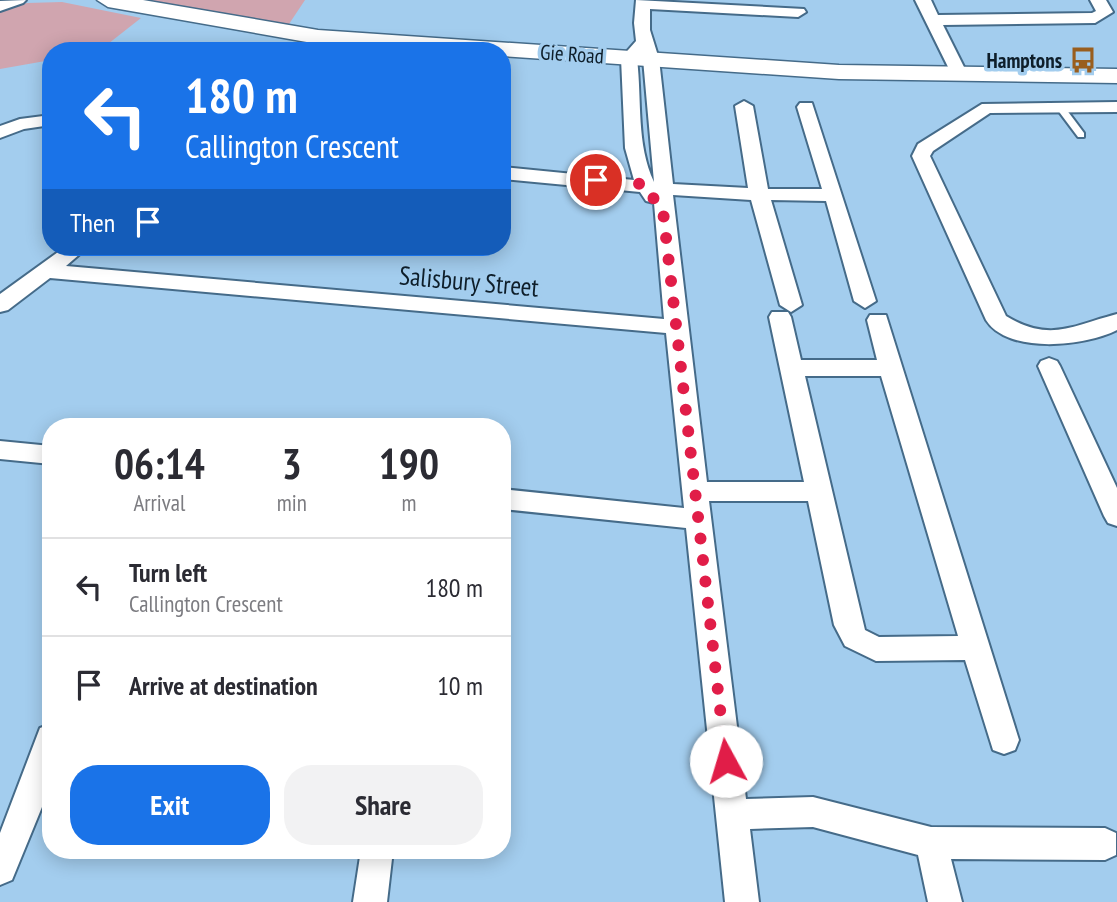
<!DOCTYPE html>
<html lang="en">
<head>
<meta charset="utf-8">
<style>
  body { margin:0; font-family:"PT Sans Narrow",sans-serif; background:#f2f2f3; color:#2b2b33; height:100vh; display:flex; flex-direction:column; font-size:26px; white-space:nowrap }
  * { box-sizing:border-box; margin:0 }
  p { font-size:23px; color:#7c7c81 }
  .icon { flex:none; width:38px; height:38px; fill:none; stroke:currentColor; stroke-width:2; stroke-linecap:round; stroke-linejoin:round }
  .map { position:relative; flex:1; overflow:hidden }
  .sheet { position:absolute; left:42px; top:418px; width:469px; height:441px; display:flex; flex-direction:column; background:#fff; border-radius:28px; box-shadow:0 4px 18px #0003 }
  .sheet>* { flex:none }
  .guide { position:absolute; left:42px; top:42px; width:469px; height:214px; border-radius:28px; box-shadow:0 4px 18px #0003; background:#1a73e8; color:#fff; overflow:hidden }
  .pin { position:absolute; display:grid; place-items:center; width:60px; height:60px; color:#fff; margin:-30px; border:4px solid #fff; border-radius:50%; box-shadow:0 2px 7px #0007 }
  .me { position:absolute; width:77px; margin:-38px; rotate:354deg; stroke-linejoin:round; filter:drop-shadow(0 0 5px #0008) }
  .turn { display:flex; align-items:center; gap:24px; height:147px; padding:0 28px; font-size:32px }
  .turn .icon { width:91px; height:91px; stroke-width:2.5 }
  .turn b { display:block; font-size:49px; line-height:60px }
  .then { display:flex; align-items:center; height:66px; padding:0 28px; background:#0003; gap:14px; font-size:26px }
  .eta { display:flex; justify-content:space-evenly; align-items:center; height:119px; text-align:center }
  .eta b { font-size:42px; font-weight:800; line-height:49px }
  .primary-button { display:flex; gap:14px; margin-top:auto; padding:14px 28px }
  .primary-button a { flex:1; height:80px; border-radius:28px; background:#1a73e8; color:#fff; font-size:28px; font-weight:800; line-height:80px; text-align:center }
  .primary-button a+a { background:#f2f2f3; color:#2b2b33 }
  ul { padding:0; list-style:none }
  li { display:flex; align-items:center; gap:21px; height:98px; padding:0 28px; border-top:2px solid #e1e1e2 }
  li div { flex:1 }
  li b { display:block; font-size:26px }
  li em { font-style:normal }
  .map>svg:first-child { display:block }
  .green { fill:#d0a5af }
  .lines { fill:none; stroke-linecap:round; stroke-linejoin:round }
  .lane-casing { stroke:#456b89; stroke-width:4 }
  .street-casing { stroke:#456b89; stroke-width:4 }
  .secondary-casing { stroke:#456b89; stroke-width:3 }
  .lane { fill:#fff; fill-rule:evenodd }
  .street { fill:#fff; fill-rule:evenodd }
  .secondary { fill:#fff; fill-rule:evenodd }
  .route { stroke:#e11d48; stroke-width:12; stroke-dasharray:0 21.6 }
  .labels { text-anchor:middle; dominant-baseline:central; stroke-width:7; stroke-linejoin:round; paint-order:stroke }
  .far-street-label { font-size:21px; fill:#0e1e2a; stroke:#a3cdee }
  .far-poi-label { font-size:21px; font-weight:bold; fill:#0e1e2a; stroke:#a3cdee; text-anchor:end }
  .street-label { font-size:26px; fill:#0e1e2a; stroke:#a3cdee }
</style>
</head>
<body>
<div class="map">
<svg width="1117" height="902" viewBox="0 0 1117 902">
  <rect width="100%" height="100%" fill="#a3cdee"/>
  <path class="green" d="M133,0H305L283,33Z
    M62,2L141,18L99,51H51V60L0,69V10L27,3Z"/>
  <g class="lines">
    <g class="lane-casing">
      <path id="lane" d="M1060,104L1063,105L1084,133V137H1078L1057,109L1056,107Z"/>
    </g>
    <g class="street-casing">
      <path id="street" d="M26,0L23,3L0,11V1Z
        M636,0L804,9L806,12L798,17L650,9V30L659,59L673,184L748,188L735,106L744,101L753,106L768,189H822L797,107L800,103H812L876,301L865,308L854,301L826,201L771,200L802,305L791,312L780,305L751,200L673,195L707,482H804L769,317L772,312H788L791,317L801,360H877L867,320L870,315H886L1019,740L1015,750L1004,754L993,750L965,660L876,661L845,646L834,625L808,501H709L746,799L813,797L931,827L1105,828L1116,833V855L1105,860L951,859L962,902H928L918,855L813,827L750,829L759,902H725L686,528L502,509V489L684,508L666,333L50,278L8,310L0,312V294L65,247H88L66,266L664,319L654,203L646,201L640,192L502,179V167L634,180L625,148L621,58L636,41L634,23ZM641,55L643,59L654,182C636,144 642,100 637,59ZM805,376H881L958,636L879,637L865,630Z
        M915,0H931L938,15L1092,13L1096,11L1090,0H1106L1113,12L1095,23L943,25L967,73L959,78L951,73Z
        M1117,102V112L990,113L933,151L930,156L1006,316C1050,343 1074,325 1117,314V330C1086,346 1008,355 986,320L912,156L918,144L982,104Z
        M51,115V125L24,129L0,138V126L20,119Z
        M1049,358L1057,361L1060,366L1117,488V526L1108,523L1104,516L1038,366L1041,361Z
        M0,441L51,446V464L0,459Z
        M51,724V785L12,880L0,885V833L40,728Z
        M361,850H393L387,902H353Z"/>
    </g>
    <g class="secondary-casing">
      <path id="secondary" d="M97,0H143L318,30L839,65L1117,69V83L839,79L502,56V51H418L318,44L108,7Z"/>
    </g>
    <use href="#lane" class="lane"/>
    <use href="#street" class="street"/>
    <use href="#secondary" class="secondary"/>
  </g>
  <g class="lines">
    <path class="route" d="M596,180L643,184L663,211L726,761"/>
  </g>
  <defs>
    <g id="bus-bare" transform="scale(2.1)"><path d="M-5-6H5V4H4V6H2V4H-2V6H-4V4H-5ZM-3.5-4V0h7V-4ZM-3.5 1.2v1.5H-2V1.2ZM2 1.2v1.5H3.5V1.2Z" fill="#995e1e" stroke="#a3cdee" stroke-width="2.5" paint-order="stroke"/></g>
  </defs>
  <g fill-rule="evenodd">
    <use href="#bus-bare" x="1083" y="60"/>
  </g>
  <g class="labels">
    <g class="far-street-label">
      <text transform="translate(572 54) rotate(4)">Gie Road</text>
    </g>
    <g class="far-poi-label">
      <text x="1062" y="60">Hamptons</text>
    </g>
    <g class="street-label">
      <text transform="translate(469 281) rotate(5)">Salisbury Street</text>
    </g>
  </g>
</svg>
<div class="pin" style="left:596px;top:180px;background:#d93025"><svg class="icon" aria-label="arrive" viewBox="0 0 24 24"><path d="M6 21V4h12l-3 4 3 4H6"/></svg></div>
<svg class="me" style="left:726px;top:761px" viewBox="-20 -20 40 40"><circle r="19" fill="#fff"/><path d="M0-13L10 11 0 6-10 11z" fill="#e11d48"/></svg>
<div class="guide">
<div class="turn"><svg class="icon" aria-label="left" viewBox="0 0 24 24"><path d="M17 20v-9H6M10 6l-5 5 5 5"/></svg><div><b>180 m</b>Callington Crescent</div></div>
<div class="then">Then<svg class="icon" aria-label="arrive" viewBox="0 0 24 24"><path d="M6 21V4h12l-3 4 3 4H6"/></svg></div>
</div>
<section class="sheet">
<div class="eta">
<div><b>06:14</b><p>Arrival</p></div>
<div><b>3</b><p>min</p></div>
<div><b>190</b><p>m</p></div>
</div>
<ul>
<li><svg class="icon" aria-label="left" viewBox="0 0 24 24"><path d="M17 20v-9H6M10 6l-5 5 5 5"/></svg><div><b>Turn left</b><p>Callington Crescent</p></div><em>180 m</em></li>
<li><svg class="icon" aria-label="arrive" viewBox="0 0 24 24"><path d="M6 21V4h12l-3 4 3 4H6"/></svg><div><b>Arrive at destination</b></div><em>10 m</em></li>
</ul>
<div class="primary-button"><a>Exit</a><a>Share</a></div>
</section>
</div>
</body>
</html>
